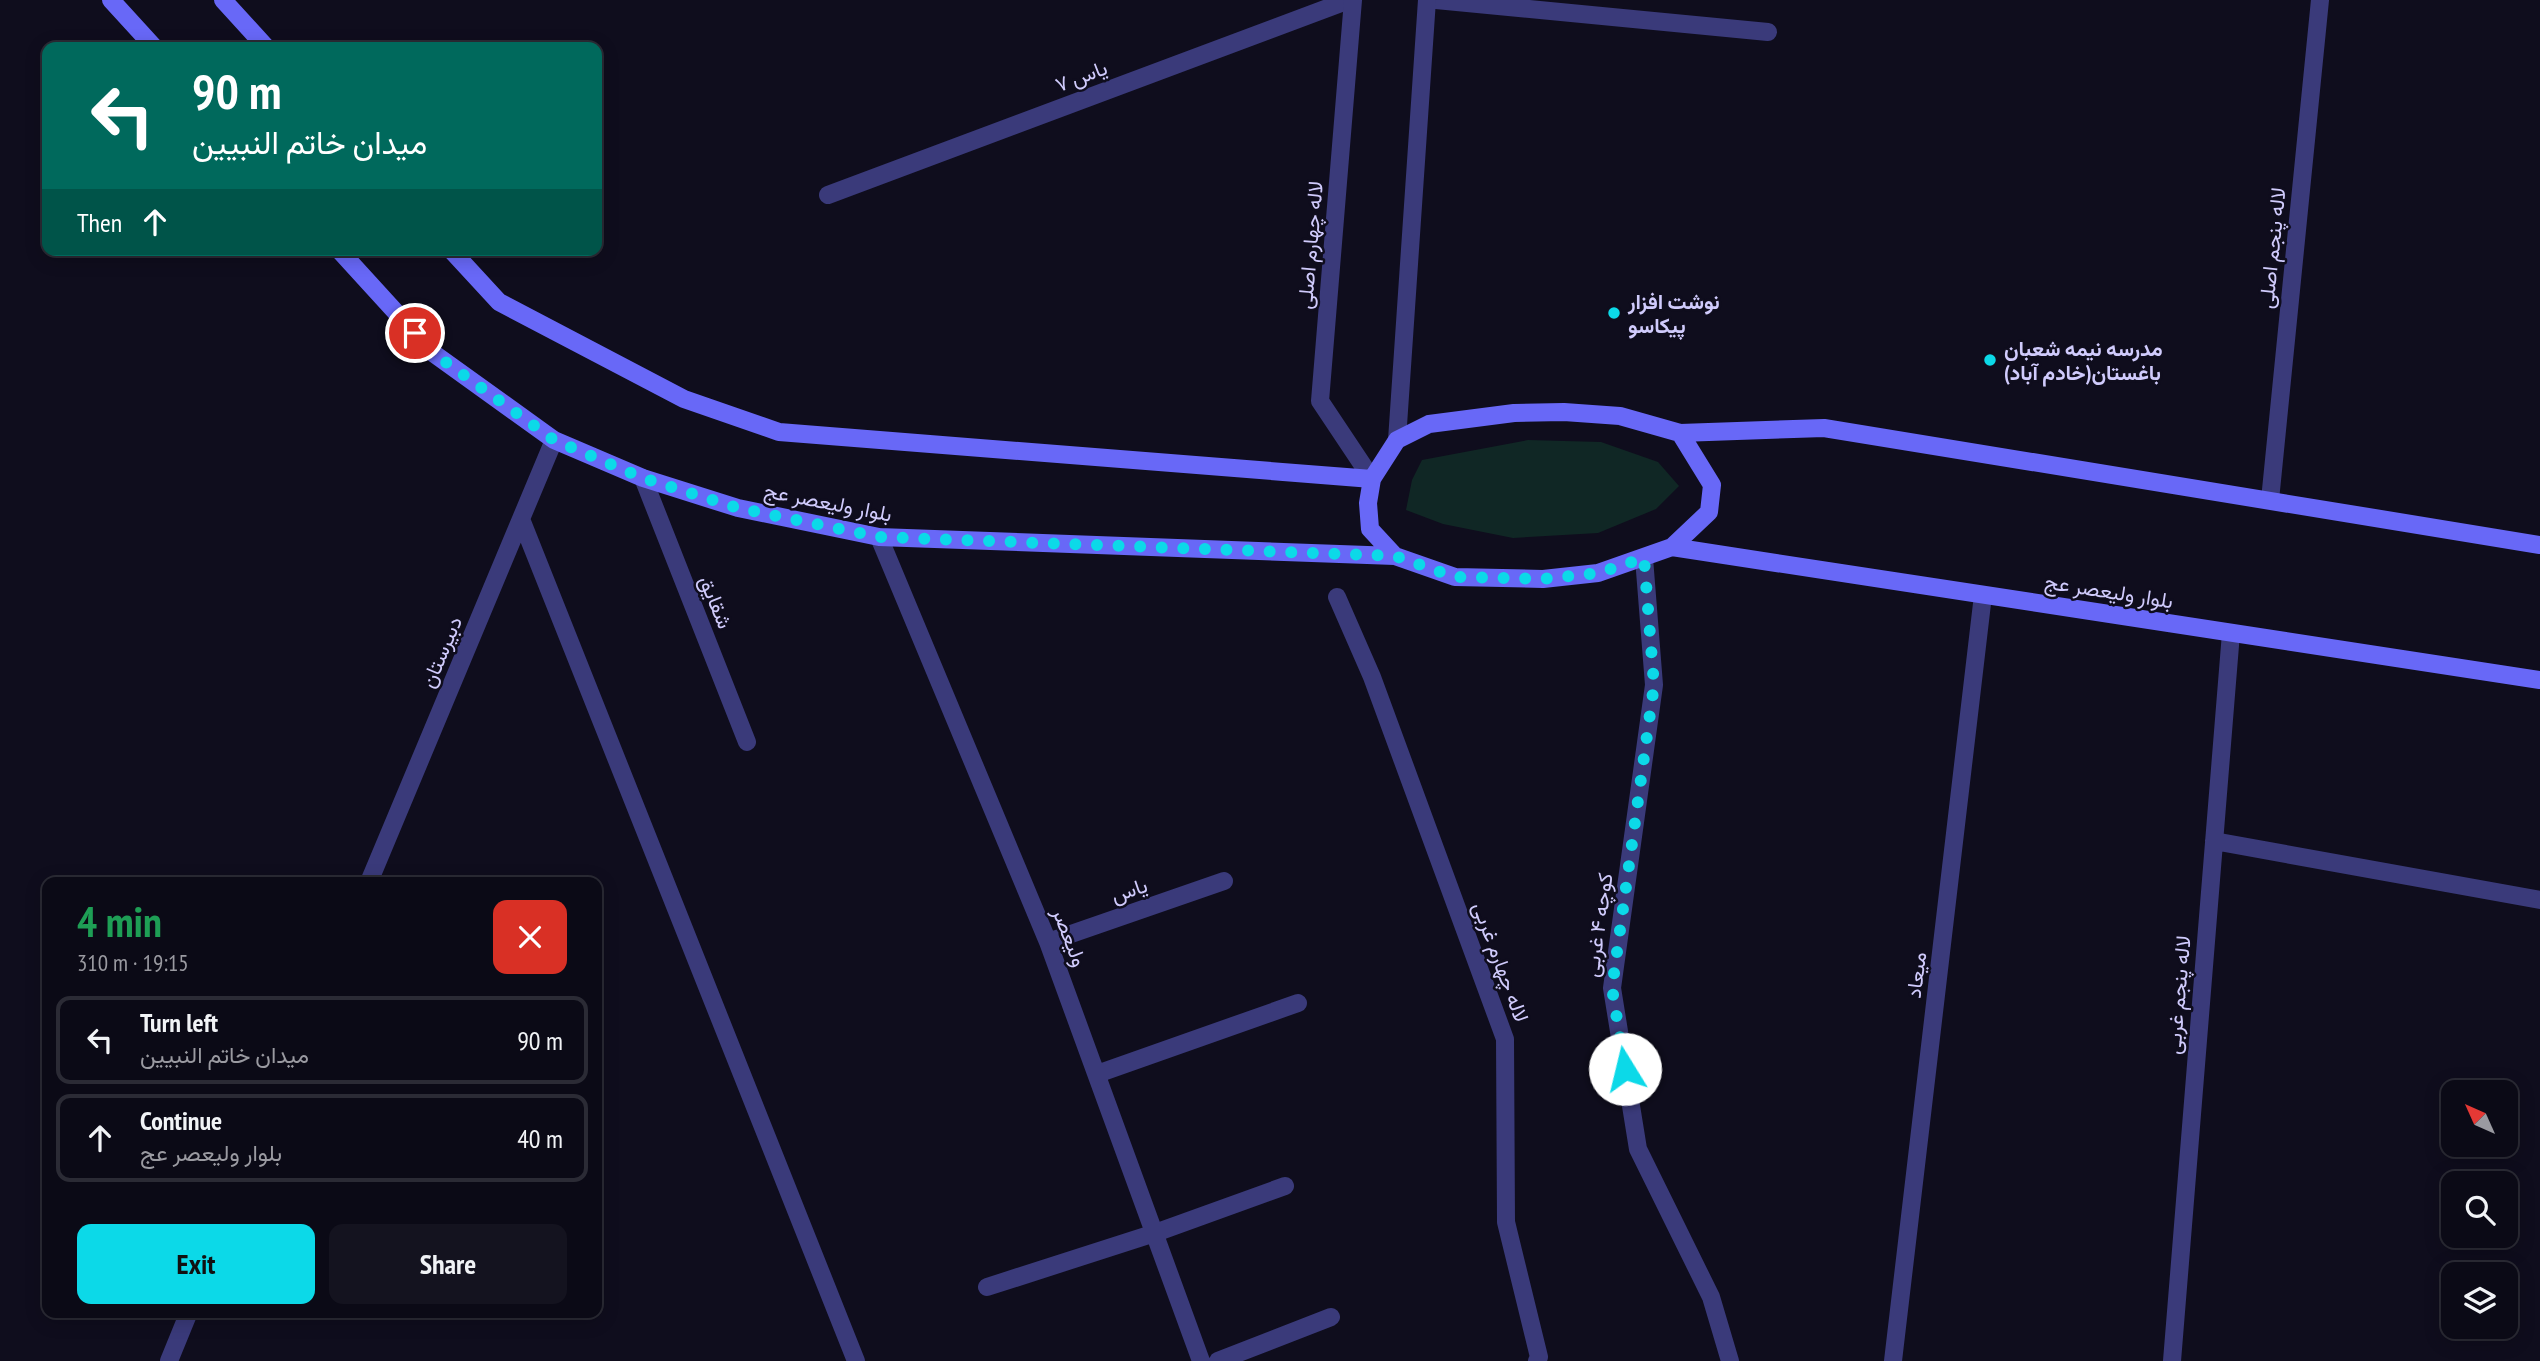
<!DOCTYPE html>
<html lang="en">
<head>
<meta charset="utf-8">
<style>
  body { margin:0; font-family:"PT Sans Narrow",Vazirmatn,sans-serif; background:#14131f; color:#f1f3f6; height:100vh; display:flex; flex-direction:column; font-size:26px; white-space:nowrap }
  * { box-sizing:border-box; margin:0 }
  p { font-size:23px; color:#9a9aa1 }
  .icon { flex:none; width:38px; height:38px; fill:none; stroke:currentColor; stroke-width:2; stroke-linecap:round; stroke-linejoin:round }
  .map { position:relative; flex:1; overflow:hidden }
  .panel { position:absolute; left:42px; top:877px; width:560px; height:441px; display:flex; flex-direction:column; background:#0b0a16; border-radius:14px; box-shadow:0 4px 18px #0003,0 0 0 2px #2b2b35 }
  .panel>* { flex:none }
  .hud { position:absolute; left:42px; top:42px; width:560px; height:214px; border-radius:14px; box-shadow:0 4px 18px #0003,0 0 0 2px #2b2b35; background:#00695c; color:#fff; overflow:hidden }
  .needle { width:46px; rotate:315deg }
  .fabs { position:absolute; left:2441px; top:1080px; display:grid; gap:14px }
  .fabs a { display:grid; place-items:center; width:77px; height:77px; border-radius:14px; background:#0b0a16; box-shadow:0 4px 18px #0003,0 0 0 2px #2b2b35; font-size:35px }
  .pin { position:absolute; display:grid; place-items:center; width:60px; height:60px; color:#fff; margin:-30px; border:4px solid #fff; border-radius:50%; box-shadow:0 2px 7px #0007 }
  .me { position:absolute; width:77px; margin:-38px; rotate:351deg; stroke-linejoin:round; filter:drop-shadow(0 0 5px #0008) }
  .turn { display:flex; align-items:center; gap:24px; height:147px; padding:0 35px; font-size:32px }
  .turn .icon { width:91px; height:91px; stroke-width:2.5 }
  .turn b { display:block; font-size:49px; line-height:60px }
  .then { display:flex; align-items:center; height:66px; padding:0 35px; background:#0003; gap:14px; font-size:26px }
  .round { display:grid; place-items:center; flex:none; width:74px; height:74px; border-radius:14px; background:#14131f }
  .summary { display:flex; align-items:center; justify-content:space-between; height:119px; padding:0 35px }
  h1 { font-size:42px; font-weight:700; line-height:52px; color:#1e9e55 }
  .action { display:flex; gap:14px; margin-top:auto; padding:14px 35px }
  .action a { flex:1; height:80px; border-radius:14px; background:#0cd9e8; color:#111; font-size:28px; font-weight:700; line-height:80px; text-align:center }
  .action a+a { background:#14131f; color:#f1f3f6 }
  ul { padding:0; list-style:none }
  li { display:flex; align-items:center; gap:21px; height:88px; margin:0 14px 10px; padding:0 21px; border:4px solid #2b2b35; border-radius:14px }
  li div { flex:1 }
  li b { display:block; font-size:26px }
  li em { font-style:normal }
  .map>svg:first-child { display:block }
  .green { fill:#102725 }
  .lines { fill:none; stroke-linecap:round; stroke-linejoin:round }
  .minor { stroke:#3a3a7a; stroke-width:18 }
  .tertiary { stroke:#3a3a7a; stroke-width:18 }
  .secondary { stroke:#6868f7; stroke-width:18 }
  .route { stroke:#0cd9e8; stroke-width:12; stroke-dasharray:0 21.6 }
  .poi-dot { fill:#0cd9e8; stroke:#0f0d1d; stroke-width:2.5 }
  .labels { text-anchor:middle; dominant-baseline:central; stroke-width:5; stroke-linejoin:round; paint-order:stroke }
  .street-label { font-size:21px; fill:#d0cbfc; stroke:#0f0d1d }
  .poi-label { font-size:21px; font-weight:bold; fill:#d0cbfc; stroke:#0f0d1d; text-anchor:start }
</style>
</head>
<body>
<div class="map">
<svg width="2540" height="1361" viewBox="0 0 2540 1361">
  <rect width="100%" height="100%" fill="#0f0d1d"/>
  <path class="green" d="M1528,440L1601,442L1658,462L1679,486L1656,509L1598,533L1513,538L1443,524L1406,510L1412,480L1422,460Z"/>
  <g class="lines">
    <path class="minor" d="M1436,0L1768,32
      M828,195L1349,0
      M643,478L747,742
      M2270,500L2320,0
      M521,519L856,1361
      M879,537L1048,942L1201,1361
      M1644,558L1654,685L1612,988L1638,1149L1711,1297L1730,1361
      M1337,597L1372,677L1505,1039L1506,1222L1539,1357L1537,1361
      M2214,841L2540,900
      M369,882L554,440
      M1048,942L1224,881
      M1097,1074L1298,1003
      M987,1287L1155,1233L1285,1186
      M169,1361L189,1312
      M1218,1361L1331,1317
      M1893,1361L1983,595
      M2172,1361L2231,633"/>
    <path class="tertiary" d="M1353,0L1320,401L1372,479
      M1397,440L1427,0"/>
    <path class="secondary" d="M111,0L154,47
      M223,0L266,47
      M339,250L433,353L554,440L643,478L738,508L879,537L1395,556
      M451,250L499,302L684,399L779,432L1372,479
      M1680,433L1712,485L1709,512L1672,547L1598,573L1543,579L1455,577L1395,556L1370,529L1368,503L1372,479L1397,440L1429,424L1514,413L1564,412L1620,416L1680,433L1824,428L2540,545
      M1672,547L2540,680"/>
  </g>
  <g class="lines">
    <path class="route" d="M415,333L433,353L554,440L643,478L738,508L879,537L1395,556L1455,577L1543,579L1598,573L1644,558L1654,685L1612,988L1625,1069"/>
  </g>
  <g class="poi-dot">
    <circle cx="1614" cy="313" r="7"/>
    <circle cx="1990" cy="360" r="7"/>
  </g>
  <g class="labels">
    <g class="street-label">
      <text transform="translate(1081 76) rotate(-21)">یاس ۷</text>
      <text transform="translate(1310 245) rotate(-85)">لاله چهارم اصلی</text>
      <text transform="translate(2272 248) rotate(-84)">لاله پنجم اصلی</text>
      <text transform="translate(828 502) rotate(11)">بلوار ولیعصر عج</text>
      <text transform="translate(2109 591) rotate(9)">بلوار ولیعصر عج</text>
      <text transform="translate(716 602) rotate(68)">شقایق</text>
      <text transform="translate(441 652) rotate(-67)">دبیرستان</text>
      <text transform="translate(1129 890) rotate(-19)">یاس</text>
      <text transform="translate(1598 925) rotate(-82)">کوچه ۴ غربی</text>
      <text transform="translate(1070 937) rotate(69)">ولیعصر</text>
      <text transform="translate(1501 962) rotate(70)">لاله چهارم غربی</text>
      <text transform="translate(1916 975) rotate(-83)">میعاد</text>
      <text transform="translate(2178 995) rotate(-85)">لاله پنجم غربی</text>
    </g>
    <g class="poi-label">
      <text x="1628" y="301">نوشت افزار<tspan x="1628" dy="24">پیکاسو</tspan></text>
      <text x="2004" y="348">مدرسه نیمه شعبان<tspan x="2004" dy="24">باغستان(خادم آباد)</tspan></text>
    </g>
  </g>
</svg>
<div class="fabs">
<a><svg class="needle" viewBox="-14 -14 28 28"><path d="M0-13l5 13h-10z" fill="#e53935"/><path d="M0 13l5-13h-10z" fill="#9a9aa1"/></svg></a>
<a><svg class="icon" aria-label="search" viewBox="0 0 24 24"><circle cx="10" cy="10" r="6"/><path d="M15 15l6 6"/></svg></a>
<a><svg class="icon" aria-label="layers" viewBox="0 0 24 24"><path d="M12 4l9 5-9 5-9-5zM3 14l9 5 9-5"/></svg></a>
</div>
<div class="pin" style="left:415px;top:333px;background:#d93025"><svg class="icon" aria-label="arrive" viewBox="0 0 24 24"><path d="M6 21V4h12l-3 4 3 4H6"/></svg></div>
<svg class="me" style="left:1625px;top:1069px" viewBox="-20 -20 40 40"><circle r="19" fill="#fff"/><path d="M0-13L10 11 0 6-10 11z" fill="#0cd9e8"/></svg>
<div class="hud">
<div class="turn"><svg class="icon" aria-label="left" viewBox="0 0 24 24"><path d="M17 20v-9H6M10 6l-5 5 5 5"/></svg><div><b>90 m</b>میدان خاتم النبیین</div></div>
<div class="then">Then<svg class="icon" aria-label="ahead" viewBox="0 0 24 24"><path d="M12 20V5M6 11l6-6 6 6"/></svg></div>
</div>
<section class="panel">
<div class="summary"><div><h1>4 min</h1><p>310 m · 19:15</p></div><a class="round" style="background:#d93025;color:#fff"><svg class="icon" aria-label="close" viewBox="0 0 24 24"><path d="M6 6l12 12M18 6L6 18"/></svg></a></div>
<ul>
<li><svg class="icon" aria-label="left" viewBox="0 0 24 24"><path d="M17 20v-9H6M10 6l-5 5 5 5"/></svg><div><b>Turn left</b><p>میدان خاتم النبیین</p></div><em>90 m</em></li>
<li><svg class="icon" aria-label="ahead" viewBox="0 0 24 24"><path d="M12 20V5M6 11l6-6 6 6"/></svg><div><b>Continue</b><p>بلوار ولیعصر عج</p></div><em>40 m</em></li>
</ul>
<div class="action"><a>Exit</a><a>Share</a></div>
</section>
</div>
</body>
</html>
